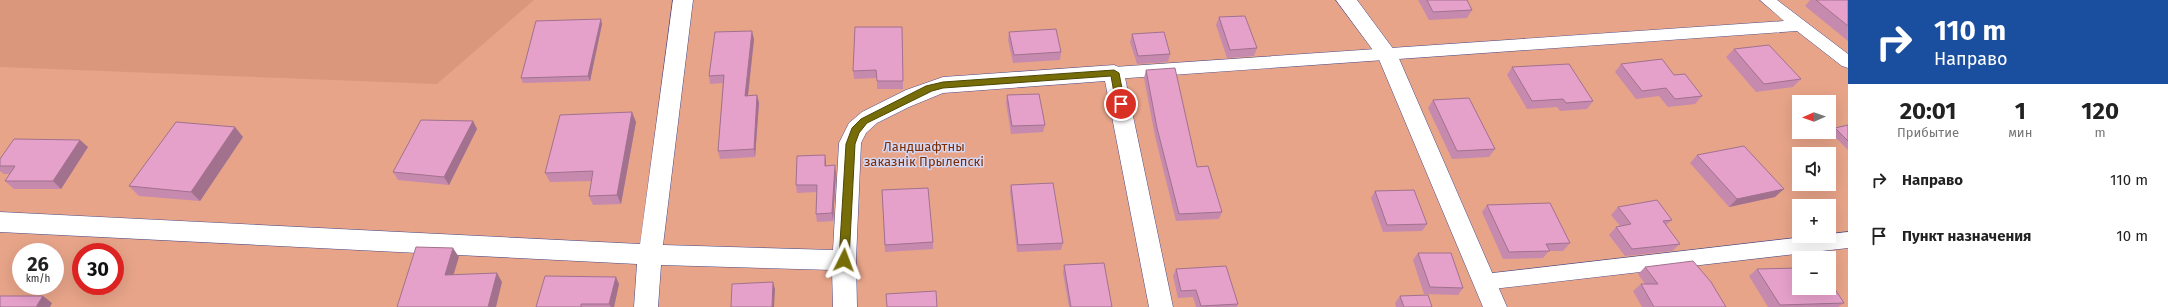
<!DOCTYPE html>
<html lang="ru">
<head>
<meta charset="utf-8">
<style>
  body { margin:0; font-family:"Fira Sans",sans-serif; background:#f2f2f2; color:#222; height:100vh; display:flex; flex-direction:column; font-size:15px; white-space:nowrap }
  * { box-sizing:border-box; margin:0 }
  p { font-size:13px; color:#767676 }
  .icon { flex:none; width:22px; height:22px; fill:none; stroke:currentColor; stroke-width:2; stroke-linecap:round; stroke-linejoin:round }
  .map { position:relative; flex:1; overflow:hidden }
  .panel { display:flex; flex-direction:column; background:#fff; width:320px }
  .panel>* { flex:none }
  .guide { background:#1a4fa0; color:#fff; overflow:hidden }
  .needle { width:26px; rotate:268deg }
  .fabs { position:absolute; left:1792px; top:95px; display:grid; gap:8px }
  .fabs a { display:grid; place-items:center; width:44px; height:44px; border-radius:0px; background:#fff; box-shadow:0 4px 16px #0002; font-size:20px }
  .speed { position:absolute; left:12px; top:243px; display:flex; gap:8px; font-size:20px; font-weight:700; text-align:center }
  .speed>* { display:grid; place-content:center; width:52px; height:52px; border-radius:50%; background:#fff; box-shadow:0 4px 16px #0002; line-height:1 }
  .speed small { font-size:10px; font-weight:400 }
  .speed .limit { border:6px solid #d22; background:#fff; color:#111 }
  .pin { position:absolute; display:grid; place-items:center; width:34px; height:34px; color:#fff; margin:-17px; border:2px solid #fff; border-radius:50%; box-shadow:0 1px 4px #0007 }
  .me { position:absolute; width:44px; margin:-22px; rotate:3deg; stroke-linejoin:round; filter:drop-shadow(0 0 3px #0008) }
  .turn { display:flex; align-items:center; gap:14px; height:84px; padding:0 20px; font-size:18px }
  .turn .icon { width:52px; height:52px; stroke-width:2.5 }
  .turn b { display:block; font-size:28px; line-height:34px }
  .eta { display:flex; justify-content:space-evenly; align-items:center; height:68px; text-align:center }
  .eta b { font-size:24px; font-weight:700; line-height:28px }
  ul { padding:0; list-style:none }
  li { display:flex; align-items:center; gap:12px; height:56px; padding:0 20px }
  li div { flex:1 }
  li b { display:block; font-size:15px }
  li em { font-style:normal }
  main { display:flex; flex:1; min-height:0 }
  .map>svg:first-child { display:block }
  .green { fill:#e7a489; fill-rule:evenodd }
  .forest { fill:#db977c }
  .lines { fill:none; stroke-linecap:round; stroke-linejoin:round }
  .lane-casing { stroke:#4c4b87; stroke-width:1 }
  .street-casing { stroke:#4c4b87; stroke-width:1 }
  .lane { fill:#fff; fill-rule:evenodd }
  .street { fill:#fff; fill-rule:evenodd }
  .wall { fill:#c68aaf }
  .shaded-wall { fill:#a1718e }
  .building { fill:#e6a1cb; stroke:#a1718e }
  .route { fill:#776d08; stroke:#4d4705 }
  .labels { text-anchor:middle; dominant-baseline:central; stroke-width:3; stroke-linejoin:round; paint-order:stroke }
  .park-label { font-size:13px; fill:#7c2c01; stroke:#d4d6f2 }
</style>
</head>
<body>
<main>
<div class="map">
<svg width="1848" height="307" viewBox="0 0 1848 307">
  <rect width="100%" height="100%" fill="#d4d6f2"/>
  <path class="green" d="M0,0H1848V307H0ZM1799,102H1829V132H1799ZM1799,154H1829V184H1799ZM1799,206H1829V236H1799ZM21,252H55V286H21ZM81,252H115V286H81ZM1799,258H1829V288H1799Z"/>
  <path class="forest" d="M0,0H534L437,84L0,67Z"/>
  <g class="lines">
    <g class="lane-casing">
      <path id="lane" d="M1760,0H1777L1848,54V68L1842,66L1797,31L1114,79L1108,77L1106,73L1108,69L1114,67L1784,21Z
        M1848,232V248L1484,290L1477,288L1475,282L1477,276L1484,274Z"/>
    </g>
    <g class="street-casing">
      <path id="street" d="M673,0H693L663,245L833,250L839,143L849,123L862,112L906,90L943,77L1114,65L1121,68L1124,73L1173,307H1149L1105,81L943,93L909,107L877,123L866,133L861,143L856,260L857,307H833L832,270L661,265L658,307H634L637,264L0,232V212L640,244Z
        M1336,0H1357L1397,54L1507,307H1483L1378,57Z"/>
    </g>
    <use href="#lane" class="lane"/>
    <use href="#street" class="street"/>
  </g>
  <path class="wall" d="M1418,0H1467L1472,10L1467,18L1429,20Z
    M1810,0H1848V41L1805,6Z
    M1219,17L1257,48L1254,56L1227,58L1216,25Z
    M602,24L590,81L523,83L521,78Z
    M902,27L903,89H877V78L854,79L853,71Z
    M1009,32L1061,52L1060,60L1013,63L1008,40Z
    M1132,34L1170,54L1168,62L1137,64L1130,42Z
    M754,39L748,96L757,95L759,103L755,157L720,159L718,151L723,83L710,84L709,76Z
    M1734,49L1801,79L1793,87L1756,92L1726,57Z
    M1621,64L1674,75L1702,96L1695,104L1668,107L1659,96L1636,99L1615,72Z
    M1512,67L1593,101L1587,109L1560,111L1557,107L1527,109L1507,75Z
    M1146,70L1197,167L1222,212L1219,219L1176,221L1155,136L1144,78Z
    M1007,95L1045,125L1043,132L1011,134L1006,103Z
    M1433,100L1495,149L1489,157L1452,159L1428,108Z
    M473,121L477,129L449,185L398,180L393,172Z
    M636,122L621,204L593,205L589,196L592,181L550,182L545,173Z
    M1848,125V150L1830,132L1835,128Z
    M243,137L200,201L139,196L129,186Z
    M88,147L61,189H14L5,181L10,174H4L0,171V159Z
    M825,155L826,166L836,173L833,221L817,222L816,214L817,192L797,193L796,185Z
    M1697,155L1775,197L1729,207L1690,163Z
    M1011,185L1063,243L1061,250L1017,252L1010,192Z
    M882,190L933,242V249L885,252Z
    M1375,191L1427,224L1422,231L1383,232L1371,198Z
    M1487,205L1570,243L1563,251H1549L1543,258L1503,259L1482,212Z
    M1618,207L1672,220L1666,225L1680,244L1672,251L1625,256L1609,235L1616,227L1620,226L1611,215Z
    M1418,253L1463,288L1458,295L1424,294L1413,260Z
    M1064,265L1112,307H1069L1063,273Z
    M1645,267L1726,307H1642L1633,291L1641,284H1645L1638,274Z
    M1176,269L1238,304L1237,307H1196L1193,297L1178,298L1173,276Z
    M1757,269L1844,303L1838,307H1768L1749,276Z
    M619,284L614,307H536Z
    M1400,296L1432,307H1396L1395,303Z"/>
  <path class="shaded-wall" d="M601,19L602,24L590,81L588,76Z
    M752,31L754,39L747,104L745,96Z
    M757,95L759,103L755,157L754,149Z
    M632,112L636,122L621,204L617,195Z
    M473,121L477,129L449,185L444,177Z
    M235,127L243,137L200,201L191,192Z
    M80,140L88,147L61,189L53,181Z
    M825,155L826,163V173L825,166Z
    M835,165L836,173L833,221L832,213Z
    M1784,189L1775,197L1729,207L1737,199Z
    M453,248L459,257L451,283L445,275Z
    M497,273L502,282L496,307H488Z
    M616,277L619,284L614,307H611L609,304Z
    M773,282L775,289L774,307H772Z
    M43,296L52,303L50,307H36Z"/>
  <path class="building" d="M1427,0H1467L1472,10L1433,12Z
    M1816,0H1848V26Z
    M1245,16L1257,48L1230,50L1219,17Z
    M601,19L588,76L521,78L536,21Z
    M855,27H902L903,81H877L876,70L853,71Z
    M1056,29L1061,52L1014,55L1009,32Z
    M752,31L745,96L757,95L754,149L718,151L724,75L709,76L715,32Z
    M1164,32L1170,54L1138,56L1132,34Z
    M1769,45L1801,79L1764,84L1734,49Z
    M1662,59L1674,75L1685,74L1702,96L1675,99L1666,88L1642,91L1621,64Z
    M1569,64L1593,101L1566,103L1563,99L1532,101L1512,67Z
    M1175,68L1197,167L1208,166L1222,212L1179,214L1157,128L1146,70Z
    M1039,94L1045,125L1012,126L1007,95Z
    M1469,98L1495,149L1457,151L1433,100Z
    M632,112L617,195L589,196L593,171L545,173L560,115Z
    M421,120L473,121L444,177L393,172Z
    M176,122L235,127L191,192L129,186Z
    M1848,125V141L1835,128Z
    M14,139L80,140L53,181H5L15,166H0V159Z
    M1744,146L1784,189L1737,199L1697,155Z
    M825,155V166L835,165L832,213L816,214L817,185H796L797,156Z
    M1053,183L1063,243L1018,245L1011,185Z
    M928,188L933,242L885,245L882,190Z
    M1414,190L1427,224L1387,225L1375,191Z
    M1657,200L1672,220L1663,221L1680,244L1632,249L1616,227L1631,224L1618,207Z
    M1550,203L1570,243L1546,244L1550,251L1509,252L1487,205Z
    M416,247L453,248L445,275L497,273L488,307H397Z
    M1418,253H1451L1463,288L1430,287Z
    M1693,261L1711,282L1726,307H1654L1641,284H1658L1645,267Z
    M1104,263L1112,307H1071L1064,265Z
    M1226,266L1238,304L1201,306L1196,290L1181,291L1176,269Z
    M1799,268V288H1829V280L1844,303L1780,305L1757,269Z
    M545,276L616,277L609,304H581V307H536Z
    M773,282L772,307H731L732,284Z
    M936,291L937,307H887L886,294Z
    M1428,295L1432,307H1404L1400,296Z
    M0,296H43L36,307H0Z"/>
  <path class="route" d="M1114,70L1119,73L1125,104L1121,108L1116,104L1111,76L943,88L932,91L867,123L859,133L855,144L849,260L844,264L841,263L839,260L846,144L852,128L861,119L926,86L943,82Z"/>
  <g class="labels">
    <g class="park-label">
      <text x="924" y="146">Ландшафтны<tspan x="924" dy="15">заказнік Прылепскі</tspan></text>
    </g>
  </g>
</svg>
<div class="fabs">
<a><svg class="needle" viewBox="-14 -14 28 28"><path d="M0-13l5 13h-10z" fill="#e53935"/><path d="M0 13l5-13h-10z" fill="#767676"/></svg></a>
<a><svg class="icon" aria-label="sound" viewBox="0 0 24 24"><path d="M4 9h4l5-4v14l-5-4H4zM17 9q2 3 0 6"/></svg></a>
<a>+</a>
<a>−</a>
</div>
<div class="speed"><div>26<small>km/h</small></div><div class="limit">30</div></div>
<div class="pin" style="left:1121px;top:104px;background:#d93025"><svg class="icon" aria-label="arrive" viewBox="0 0 24 24"><path d="M6 21V4h12l-3 4 3 4H6"/></svg></div>
<svg class="me" style="left:844px;top:260px" viewBox="-20 -20 40 40"><path d="M0-17L14 15 0 8-14 15z" fill="#776d08" stroke="#fff" stroke-width="4"/></svg>
</div>
<section class="panel">
<div class="guide">
<div class="turn"><svg class="icon" aria-label="right" viewBox="0 0 24 24"><path d="M7 20v-9h11M14 6l5 5-5 5"/></svg><div><b>110 m</b>Направо</div></div>
</div>
<div class="eta">
<div><b>20:01</b><p>Прибытие</p></div>
<div><b>1</b><p>мин</p></div>
<div><b>120</b><p>m</p></div>
</div>
<ul>
<li><svg class="icon" aria-label="right" viewBox="0 0 24 24"><path d="M7 20v-9h11M14 6l5 5-5 5"/></svg><div><b>Направо</b></div><em>110 m</em></li>
<li><svg class="icon" aria-label="arrive" viewBox="0 0 24 24"><path d="M6 21V4h12l-3 4 3 4H6"/></svg><div><b>Пункт назначения</b></div><em>10 m</em></li>
</ul>
</section>
</main>
</body>
</html>
